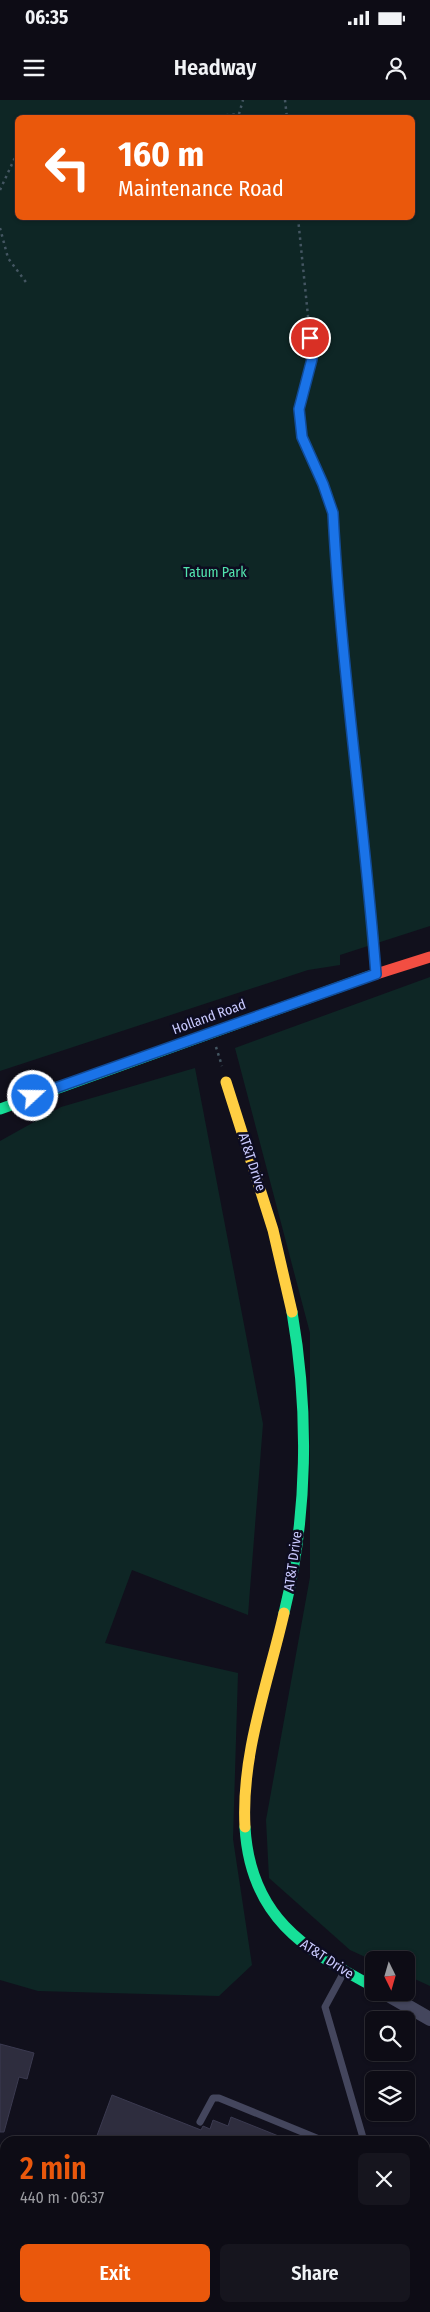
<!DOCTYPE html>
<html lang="en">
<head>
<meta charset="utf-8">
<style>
  body { margin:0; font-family:"Fira Sans Condensed",sans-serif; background:#16151e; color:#f1f3f6; height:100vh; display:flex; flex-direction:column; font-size:19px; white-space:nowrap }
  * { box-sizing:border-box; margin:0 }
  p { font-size:16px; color:#9a9ba0 }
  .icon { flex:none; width:28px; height:28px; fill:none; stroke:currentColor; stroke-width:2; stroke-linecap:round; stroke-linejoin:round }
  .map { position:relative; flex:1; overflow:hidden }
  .panel { position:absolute; left:0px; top:2036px; width:430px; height:176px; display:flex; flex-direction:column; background:#0d0c15; border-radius:15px 15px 0 0; box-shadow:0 1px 4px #0004,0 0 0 1px #2d2c34 }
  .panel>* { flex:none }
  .guide { position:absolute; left:15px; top:15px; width:400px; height:105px; border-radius:8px; box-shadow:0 1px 4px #0004,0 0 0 1px #2d2c34; background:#ea580c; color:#fff; overflow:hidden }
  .needle { width:32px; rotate:175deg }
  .fabs { position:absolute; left:365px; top:1851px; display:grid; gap:10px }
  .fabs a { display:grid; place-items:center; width:50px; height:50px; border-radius:8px; background:#0d0c15; box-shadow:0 1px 4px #0004,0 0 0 1px #2d2c34; font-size:25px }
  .pin { position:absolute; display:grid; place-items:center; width:42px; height:42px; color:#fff; margin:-21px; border:2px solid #fff; border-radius:50%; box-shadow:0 1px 5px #0007 }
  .me { position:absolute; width:55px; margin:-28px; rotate:69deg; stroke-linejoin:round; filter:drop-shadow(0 0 4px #0008) }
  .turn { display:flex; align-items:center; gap:18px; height:105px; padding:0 20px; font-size:22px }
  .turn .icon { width:65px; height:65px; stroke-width:2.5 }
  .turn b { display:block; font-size:35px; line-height:42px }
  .round { display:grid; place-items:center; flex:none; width:52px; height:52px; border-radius:8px; background:#16151e }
  .headline { display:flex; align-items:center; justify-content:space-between; height:85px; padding:0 20px }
  h1 { font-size:30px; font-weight:600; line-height:38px; color:#ea580c }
  .cta { display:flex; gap:10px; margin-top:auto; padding:10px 20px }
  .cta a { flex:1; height:58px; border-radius:8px; background:#ea580c; color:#fff; font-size:20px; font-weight:600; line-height:58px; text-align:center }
  .cta a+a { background:#16151e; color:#f1f3f6 }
  .status { display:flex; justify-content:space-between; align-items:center; height:35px; padding:0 25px; background:#0d0c15; direction:ltr }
  .status svg { height:14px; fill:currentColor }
  header { display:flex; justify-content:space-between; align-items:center; height:65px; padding:0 20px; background:#0d0c15; font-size:22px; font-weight:600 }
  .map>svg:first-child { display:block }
  .green { fill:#0e2625; fill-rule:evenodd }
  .building { fill:#2e2d3e; stroke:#3b3a50 }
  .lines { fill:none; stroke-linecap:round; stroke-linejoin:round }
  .path { stroke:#445662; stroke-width:2.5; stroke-dasharray:2.5 4; stroke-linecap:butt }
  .lane { stroke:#44465d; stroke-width:7 }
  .street { stroke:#44465d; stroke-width:14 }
  .fast { stroke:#16e098; stroke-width:11 }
  .slow { stroke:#ffcf43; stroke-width:11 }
  .jam { stroke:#f24e42; stroke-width:11 }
  .route-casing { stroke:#114b97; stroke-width:12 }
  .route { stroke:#1a73e8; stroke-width:9 }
  .labels { text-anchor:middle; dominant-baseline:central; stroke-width:5; stroke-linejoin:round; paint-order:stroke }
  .park-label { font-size:14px; fill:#52e4ae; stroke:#0d0c20 }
  .street-label { font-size:14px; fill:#cacaff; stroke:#0d0c20 }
</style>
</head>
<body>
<div class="status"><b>06:35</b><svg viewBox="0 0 49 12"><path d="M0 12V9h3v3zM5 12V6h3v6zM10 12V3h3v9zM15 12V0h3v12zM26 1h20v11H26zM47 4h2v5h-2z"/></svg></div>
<header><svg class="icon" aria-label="menu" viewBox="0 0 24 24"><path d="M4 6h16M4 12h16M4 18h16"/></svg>Headway<svg class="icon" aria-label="person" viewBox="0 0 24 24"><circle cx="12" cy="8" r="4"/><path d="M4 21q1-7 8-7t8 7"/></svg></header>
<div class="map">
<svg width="430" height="2212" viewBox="0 0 430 2212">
  <rect width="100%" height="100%" fill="#11101c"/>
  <path class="green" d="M0,0H430V826L340,855V865L308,870L0,971ZM18,18H412V118H18Z
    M430,877V1886L406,1875V1860L374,1861L350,1850L269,1778L266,1720L310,1477V1233L235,948Z
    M195,968L263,1324L248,1515L132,1470L105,1543L238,1573L233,1739L252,1865L219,1896L38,1891L0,1880V1041L61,1007Z"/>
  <path class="building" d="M0,1944L34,1953L27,1979L19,1977L4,2032H0Z
    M112,1995L201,2030L203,2026L210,2029L213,2020L228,2026L231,2017L291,2041H95Z"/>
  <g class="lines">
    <path class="path" d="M285,0L287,18
      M200,18L239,14L243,0
      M0,90L18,51
      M298,118L309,226
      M0,128L8,158L28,185
      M216,947L222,966
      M0,2094L5,2099
      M0,2171L5,2172
      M358,2208L360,2212
      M236,2212V2208"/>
    <path class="lane" d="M311,237L312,259L299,309L302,337L323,384L333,413C342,567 364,720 376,874
      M344,1872L325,1907L364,2041
      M200,2022L213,1998H219L324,2041
      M425,2084L430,2087"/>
    <path class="street" d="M383,1892L430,1919"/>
    <path class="fast" d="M0,1009L370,876
      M284,1513C308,1416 309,1310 292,1212
      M245,1727C250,1816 303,1849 374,1887"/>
    <path class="slow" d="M226,982L273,1130L292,1212
      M245,1727C241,1654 268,1583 284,1513"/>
    <path class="jam" d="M370,876L430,857"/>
  </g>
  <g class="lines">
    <g class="route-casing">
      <path id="route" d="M33,996L376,874C364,720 341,567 333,413L323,384L302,337L299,309L312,259L310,238"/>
    </g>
    <use href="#route" class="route"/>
  </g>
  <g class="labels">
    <g class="park-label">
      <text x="215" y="472">Tatum Park</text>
    </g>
    <g class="street-label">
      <text transform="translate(209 917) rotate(-20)">Holland Road</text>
      <text transform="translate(252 1062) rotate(72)">AT&amp;T Drive</text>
      <text transform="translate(293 1461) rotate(-82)">AT&amp;T Drive</text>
      <text transform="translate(327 1859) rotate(33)">AT&amp;T Drive</text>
    </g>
  </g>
</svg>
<div class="fabs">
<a><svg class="needle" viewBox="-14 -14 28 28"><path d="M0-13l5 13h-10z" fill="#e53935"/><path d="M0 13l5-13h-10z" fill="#9a9ba0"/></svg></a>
<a><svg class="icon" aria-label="search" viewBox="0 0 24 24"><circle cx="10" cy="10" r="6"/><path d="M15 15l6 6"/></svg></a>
<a><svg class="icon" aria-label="layers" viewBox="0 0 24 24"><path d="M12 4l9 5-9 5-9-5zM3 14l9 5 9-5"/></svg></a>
</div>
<div class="pin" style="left:310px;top:238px;background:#d93025"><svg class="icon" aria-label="arrive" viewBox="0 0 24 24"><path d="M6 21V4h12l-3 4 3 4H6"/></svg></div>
<svg class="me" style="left:33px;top:996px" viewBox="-20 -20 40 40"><circle r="17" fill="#1a73e8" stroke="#fff" stroke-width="3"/><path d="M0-11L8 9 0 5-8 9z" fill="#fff"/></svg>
<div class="guide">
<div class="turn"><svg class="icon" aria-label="left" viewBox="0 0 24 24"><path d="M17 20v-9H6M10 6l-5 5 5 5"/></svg><div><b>160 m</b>Maintenance Road</div></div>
</div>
<section class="panel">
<div class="headline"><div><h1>2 min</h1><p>440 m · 06:37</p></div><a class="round"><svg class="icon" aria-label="close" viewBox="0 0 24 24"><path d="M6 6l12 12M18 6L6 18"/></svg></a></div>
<div class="cta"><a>Exit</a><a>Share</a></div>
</section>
</div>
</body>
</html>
